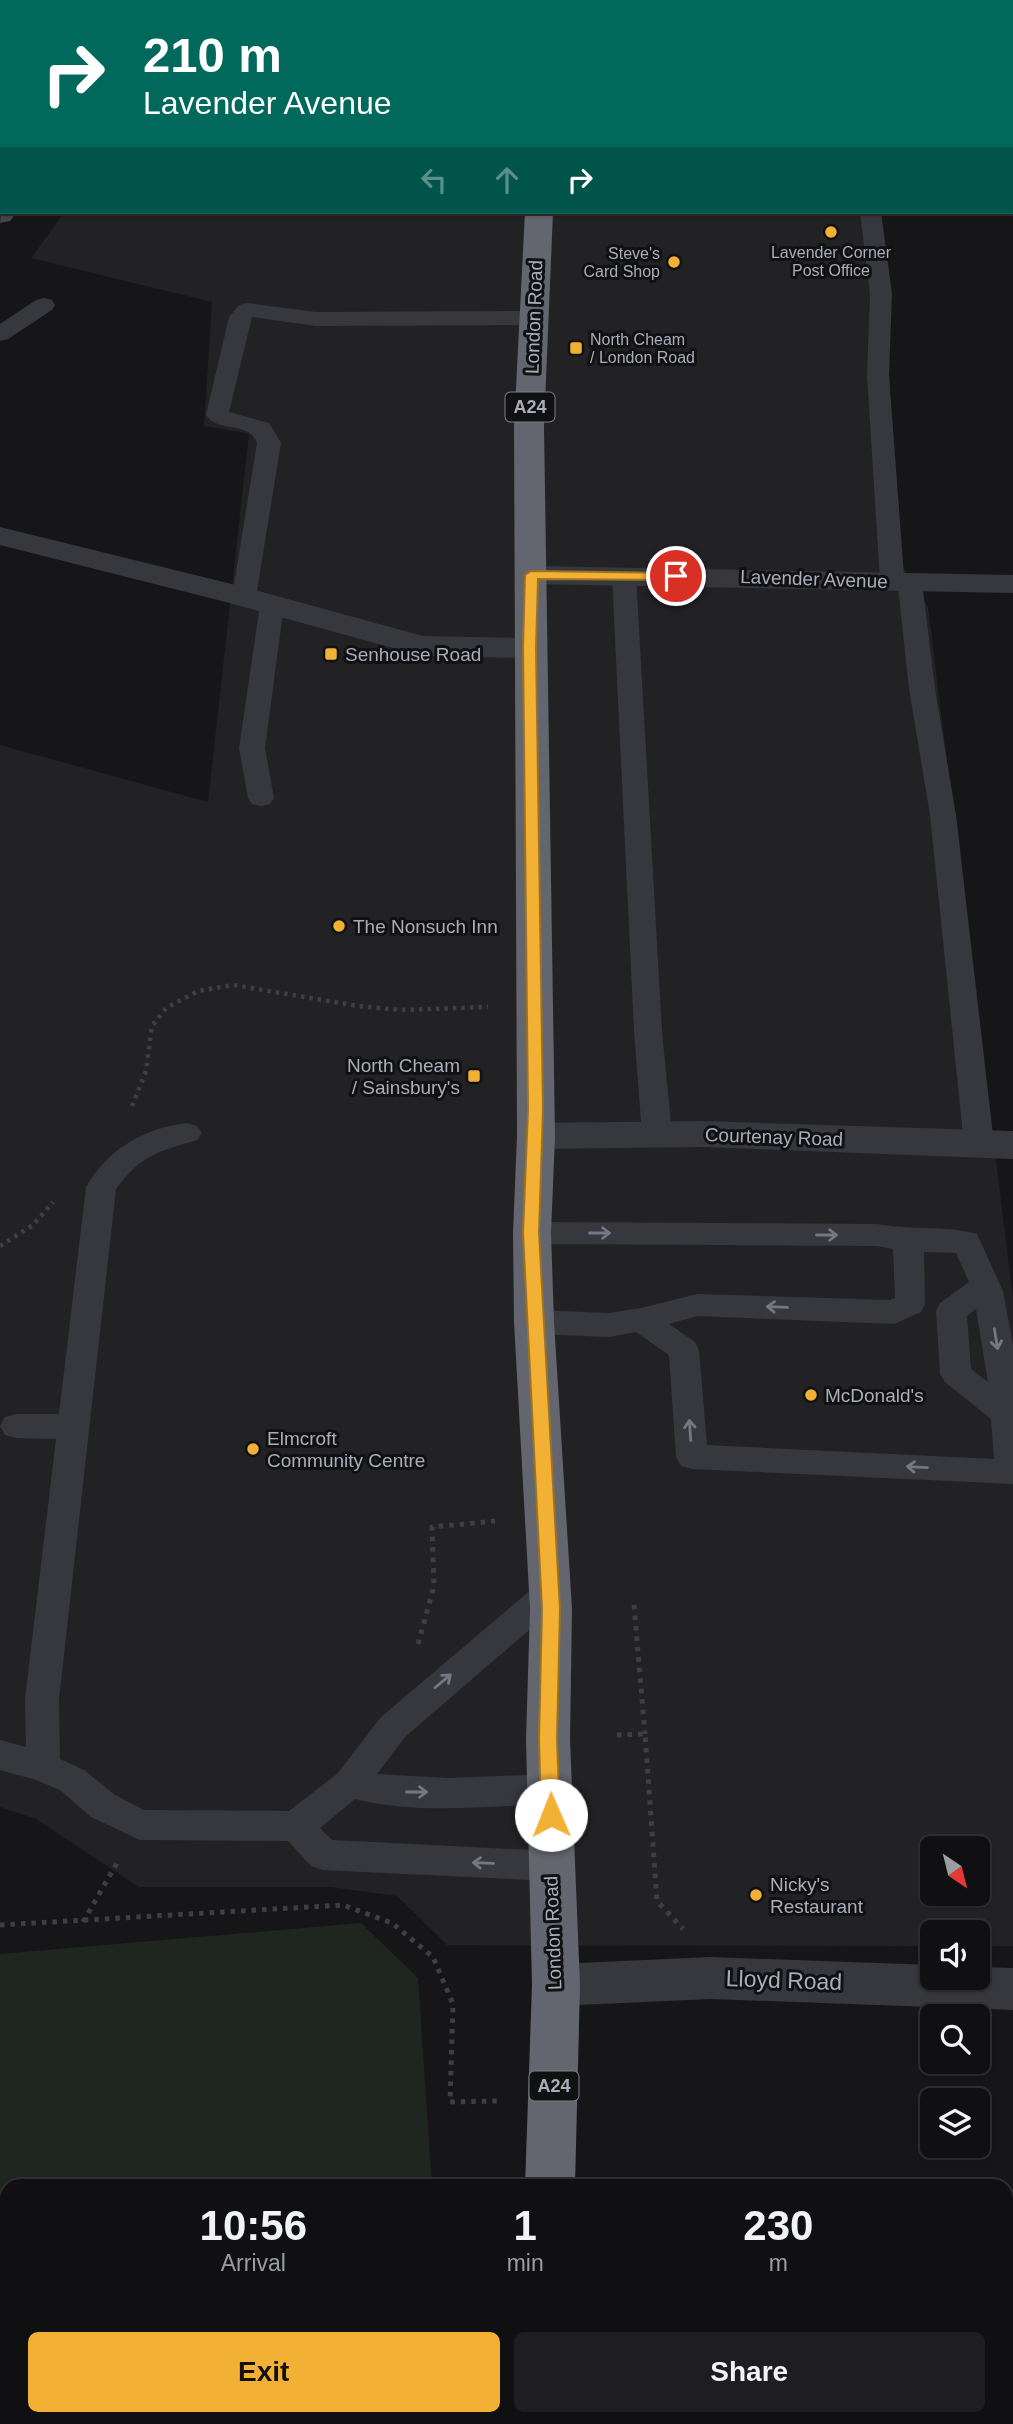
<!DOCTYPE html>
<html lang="en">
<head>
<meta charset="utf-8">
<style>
  body { margin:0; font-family:Arial,sans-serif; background:#1e1e20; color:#f1f3f6; height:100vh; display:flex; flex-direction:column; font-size:26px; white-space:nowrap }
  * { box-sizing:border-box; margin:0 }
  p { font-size:23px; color:#9c9d9f }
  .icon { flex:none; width:38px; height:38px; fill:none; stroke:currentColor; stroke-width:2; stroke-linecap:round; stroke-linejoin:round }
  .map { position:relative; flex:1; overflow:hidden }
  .panel { position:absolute; left:0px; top:2179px; width:1013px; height:247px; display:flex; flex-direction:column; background:#101012; border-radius:21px 21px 0 0; box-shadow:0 2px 5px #0004,0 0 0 2px #303032 }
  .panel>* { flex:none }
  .top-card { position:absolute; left:0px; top:0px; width:1013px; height:214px; box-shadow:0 2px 5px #0004,0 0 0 2px #303032; background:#00695c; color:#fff; overflow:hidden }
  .needle { width:46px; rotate:145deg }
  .fabs { position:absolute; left:920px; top:1836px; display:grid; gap:14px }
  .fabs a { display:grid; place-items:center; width:70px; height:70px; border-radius:10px; background:#101012; box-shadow:0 2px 5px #0004,0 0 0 2px #303032; font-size:35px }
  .pin { position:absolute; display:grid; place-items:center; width:60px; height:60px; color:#fff; margin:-30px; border:4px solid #fff; border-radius:50%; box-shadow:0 2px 7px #0007 }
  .me { position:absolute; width:77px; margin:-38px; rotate:359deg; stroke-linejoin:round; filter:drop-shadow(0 0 5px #0008) }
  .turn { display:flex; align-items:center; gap:24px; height:147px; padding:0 28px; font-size:32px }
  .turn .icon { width:91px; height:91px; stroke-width:2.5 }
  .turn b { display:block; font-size:49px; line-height:60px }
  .lanes { display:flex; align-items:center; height:66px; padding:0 28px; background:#0003; justify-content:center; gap:35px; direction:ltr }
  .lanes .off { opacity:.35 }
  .eta { display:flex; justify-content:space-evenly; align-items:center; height:119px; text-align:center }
  .eta b { font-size:42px; font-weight:800; line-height:49px }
  .button { display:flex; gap:14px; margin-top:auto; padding:14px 28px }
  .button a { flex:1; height:80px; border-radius:10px; background:#f2b134; color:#111; font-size:28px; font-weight:800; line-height:80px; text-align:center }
  .button a+a { background:#1e1e20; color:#f1f3f6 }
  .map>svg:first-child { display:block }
  .built { fill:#222225; fill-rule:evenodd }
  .green { fill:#1e261f }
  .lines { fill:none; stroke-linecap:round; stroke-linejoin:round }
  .path-far1 { stroke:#3d3f44; stroke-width:4.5; stroke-dasharray:3.5 5; stroke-linecap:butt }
  .path { stroke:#3d3f44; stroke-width:5; stroke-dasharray:4.5 6; stroke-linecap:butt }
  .lane { fill:#37383d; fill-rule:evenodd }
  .street { fill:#37383d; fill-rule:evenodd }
  .secondary { fill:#45474d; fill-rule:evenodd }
  .primary { fill:#53555c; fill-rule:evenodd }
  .highway { fill:#63666e; fill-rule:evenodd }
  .oneway { stroke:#757881 }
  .route { fill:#f2b134; stroke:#9d7322; stroke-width:2 }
  .poi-dot { fill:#f2b134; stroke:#111113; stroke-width:2.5 }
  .labels { text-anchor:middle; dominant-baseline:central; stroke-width:6; stroke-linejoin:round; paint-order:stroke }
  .far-poi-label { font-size:16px; fill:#a8adb8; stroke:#111113 }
  .shield { fill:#111113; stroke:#7b7e86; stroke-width:2 }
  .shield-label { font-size:18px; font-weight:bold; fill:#a8adb8 }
  .street-label { font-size:19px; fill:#a8adb8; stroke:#111113 }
  .poi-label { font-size:19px; fill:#a8adb8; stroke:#111113; text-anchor:start }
  .near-street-label { font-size:23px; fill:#a8adb8; stroke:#111113 }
</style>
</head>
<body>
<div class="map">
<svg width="1013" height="2424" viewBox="0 0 1013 2424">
  <rect width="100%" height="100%" fill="#161618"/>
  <path class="built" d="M218,0H828V2H217Z
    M65,212H882L897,557L928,607L1013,1298V1946H978V1932H933V1946L447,1945L397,1896L330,1887H139L36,1819L0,1807V745L208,802L249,434L204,426L212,302L31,258ZM933,1848H978V1894H933Z"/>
  <path class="green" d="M361,1923L418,1978L432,2186H7V2418H449L450,2424H0V1954Z"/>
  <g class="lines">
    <path class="path-far1" d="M132,1106L146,1071L152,1026L166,1008L198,991L233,985L358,1006L401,1010L488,1007
      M0,1246L33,1225L53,1202"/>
    <path class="path" d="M634,1605L645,1734
      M418,1644L434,1586L432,1527L495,1521
      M617,1735L645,1734L657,1901L683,1929
      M83,1922L117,1863
      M0,1925L343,1905L392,1923L433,1957L453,2004L450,2102L498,2101"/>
    <path class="lane" d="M223,0H243L222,2Z
      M804,0H824L825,2H805Z
      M860,212H881L892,294L889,375L904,576L919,577L922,582L935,689L956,815L994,1144L989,1151L979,1154L969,1151L964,1144L930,815L909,689L898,587L883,586L880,581L867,375L870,294Z
      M44,298L52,300L55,305L52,310L8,339L0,341V324L36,300Z
      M247,303L316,312L535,311L543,313L546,318L543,323L535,325L316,326L252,317L229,412L269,423L281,443L256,597L253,602L244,604L235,602L232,597L257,443C249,420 219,434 206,415L229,317L239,305Z
      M624,569L633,571L636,576L662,1031L672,1134L667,1141L657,1144L647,1141L642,1134L634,1031L612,576L615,571Z
      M272,598L281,600L284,605L265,748L274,798L270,804L261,806L252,804L248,798L239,748L260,605L263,600Z
      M187,1123L197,1126L202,1133L197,1140C158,1152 142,1154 116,1189L59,1699L60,1759L84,1770L115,1795L144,1810L289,1811L338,1773L381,1717L539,1583L551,1579L563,1583L568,1592L563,1601L405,1737L377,1774L448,1778L550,1774L562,1779L567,1789L562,1799L550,1804C485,1806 419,1815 355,1799L320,1828L332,1840L551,1851L564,1855L569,1866L564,1877L551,1881L323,1870L311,1866L288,1841L140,1840L91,1817L60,1790L36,1780L0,1770V1740L26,1747L25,1699L56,1439L16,1438L5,1435L0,1426L5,1417L16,1414H59L86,1187C108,1149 144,1128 187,1123Z
      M532,1222L877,1224C909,1230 945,1225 977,1234L1003,1291L1013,1345V1484L692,1469L681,1466L676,1457L669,1355L636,1332L609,1337L534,1334L523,1330L519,1322L523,1314L534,1310L609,1313L641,1308L697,1294L890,1300L895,1298L893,1249L877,1246L532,1244L521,1241L517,1233L521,1225ZM924,1252L956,1253L969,1282L940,1303L936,1311L940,1374L945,1382L991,1419L994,1459L707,1445L699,1350L695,1342L669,1324L697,1316L894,1324L921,1312L925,1304ZM976,1309L988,1382L971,1369L967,1316Z"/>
    <path class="street" d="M894,0H918V2H894Z
      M0,527L244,587L423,636L529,638L540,641L545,648L540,655L529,658L422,656L222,601L0,545Z
      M531,566L1013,575V593L531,584L520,582L515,575L520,568Z
      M703,1121L1013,1131V1159L703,1147L536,1149L523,1146L517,1136L523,1126L536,1123Z
      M711,1957L933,1965V1978H978V1967L1013,1968V2010L711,1999L556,2006L539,2000L532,1985L539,1970L556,1964Z"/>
    <path class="secondary" d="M2,204V212H17L10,221L0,223Z"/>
    <path class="primary" d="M0,29H2V45H0Z
      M1012,169H1013V185H1012Z"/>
    <path class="highway" d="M527,0H551V2H527Z
      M525,212H553L544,427L555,1136L551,1233L554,1322L572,1609L570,1739L580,1985L575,2186H525L532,1985L526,1739L530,1609L514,1322L513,1233L517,1136L514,427Z
      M535,2418H587V2424H535Z"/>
  </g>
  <defs><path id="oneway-shaft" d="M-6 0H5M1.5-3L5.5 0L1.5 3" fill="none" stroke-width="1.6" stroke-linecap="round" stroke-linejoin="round" transform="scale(1.75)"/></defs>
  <g class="oneway">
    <use href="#oneway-shaft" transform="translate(600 1233)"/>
    <use href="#oneway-shaft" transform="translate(827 1235)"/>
    <use href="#oneway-shaft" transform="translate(777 1307) rotate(-178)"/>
    <use href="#oneway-shaft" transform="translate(996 1339) rotate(81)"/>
    <use href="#oneway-shaft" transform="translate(690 1430) rotate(-94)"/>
    <use href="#oneway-shaft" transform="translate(917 1467) rotate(-177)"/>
    <use href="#oneway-shaft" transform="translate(443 1681) rotate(-40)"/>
    <use href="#oneway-shaft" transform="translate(417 1792)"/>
    <use href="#oneway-shaft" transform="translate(483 1863) rotate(-178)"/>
  </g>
  <path class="route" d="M531,571L676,573L682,576L676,580L538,579L536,648L543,1110L539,1233L560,1609L557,1739L560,1815L557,1820L551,1823L544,1820L541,1815L539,1739L542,1609L523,1233L528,1110L523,648L525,575Z"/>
  <g class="poi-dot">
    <circle cx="831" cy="232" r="7"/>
    <circle cx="674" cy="262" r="7"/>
    <rect x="569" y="341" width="14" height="14" rx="3.5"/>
    <rect x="324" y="647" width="14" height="14" rx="3.5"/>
    <circle cx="339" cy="926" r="7"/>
    <rect x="467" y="1069" width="14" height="14" rx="3.5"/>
    <circle cx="811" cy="1395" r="7"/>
    <circle cx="253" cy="1449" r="7"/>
    <circle cx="756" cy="1895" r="7"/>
  </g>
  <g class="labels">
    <g class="far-poi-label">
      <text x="831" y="252">Lavender Corner<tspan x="831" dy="18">Post Office</tspan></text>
      <text x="660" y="253" text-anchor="end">Steve's<tspan x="660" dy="18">Card Shop</tspan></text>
      <text x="590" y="339" text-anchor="start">North Cheam<tspan x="590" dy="18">/ London Road</tspan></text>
    </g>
    <g class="shield">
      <rect x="505.5" y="392.5" width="49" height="29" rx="5"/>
      <rect x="529.5" y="2071.5" width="49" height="29" rx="5"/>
    </g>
    <g class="shield-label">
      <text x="530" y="407">A24</text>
      <text x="554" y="2086">A24</text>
    </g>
    <g class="street-label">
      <text transform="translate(534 317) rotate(-88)">London Road</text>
      <text transform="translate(814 579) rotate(2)">Lavender Avenue</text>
      <text transform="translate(774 1137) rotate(2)">Courtenay Road</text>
      <text transform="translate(553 1933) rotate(-92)">London Road</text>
    </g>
    <g class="poi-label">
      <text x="345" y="654">Senhouse Road</text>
      <text x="353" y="926">The Nonsuch Inn</text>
      <text x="460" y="1065" text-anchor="end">North Cheam<tspan x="460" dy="22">/ Sainsbury's</tspan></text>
      <text x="825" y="1395">McDonald's</text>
      <text x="267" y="1438">Elmcroft<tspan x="267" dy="22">Community Centre</tspan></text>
      <text x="770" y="1884">Nicky's<tspan x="770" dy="22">Restaurant</tspan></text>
    </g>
    <g class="near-street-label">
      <text transform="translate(784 1980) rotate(2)">Lloyd Road</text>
    </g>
  </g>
</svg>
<div class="fabs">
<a><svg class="needle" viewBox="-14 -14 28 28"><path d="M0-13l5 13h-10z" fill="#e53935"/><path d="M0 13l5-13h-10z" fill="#9c9d9f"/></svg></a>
<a><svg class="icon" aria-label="sound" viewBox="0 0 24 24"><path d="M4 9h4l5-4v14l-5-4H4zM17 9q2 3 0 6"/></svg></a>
<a><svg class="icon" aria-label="search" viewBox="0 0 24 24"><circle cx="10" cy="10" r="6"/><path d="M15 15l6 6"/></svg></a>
<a><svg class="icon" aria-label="layers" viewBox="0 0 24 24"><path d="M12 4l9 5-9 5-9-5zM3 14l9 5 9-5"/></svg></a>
</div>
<div class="pin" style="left:676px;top:576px;background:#d93025"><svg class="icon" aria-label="arrive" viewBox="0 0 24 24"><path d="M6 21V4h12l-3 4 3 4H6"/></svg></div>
<svg class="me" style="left:551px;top:1815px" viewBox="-20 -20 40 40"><circle r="19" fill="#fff"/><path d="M0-13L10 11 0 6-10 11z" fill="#f2b134"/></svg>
<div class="top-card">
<div class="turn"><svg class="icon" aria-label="right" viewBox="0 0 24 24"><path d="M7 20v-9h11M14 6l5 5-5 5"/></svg><div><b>210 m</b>Lavender Avenue</div></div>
<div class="lanes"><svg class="icon off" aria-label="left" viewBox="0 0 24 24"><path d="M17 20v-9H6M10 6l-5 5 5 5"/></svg><svg class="icon off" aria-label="ahead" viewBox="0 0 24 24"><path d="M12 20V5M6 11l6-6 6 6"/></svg><svg class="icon" aria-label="right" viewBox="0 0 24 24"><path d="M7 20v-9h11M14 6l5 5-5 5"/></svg></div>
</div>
<section class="panel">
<div class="eta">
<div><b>10:56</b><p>Arrival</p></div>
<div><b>1</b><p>min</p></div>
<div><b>230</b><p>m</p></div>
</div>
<div class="button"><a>Exit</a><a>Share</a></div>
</section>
</div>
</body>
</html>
